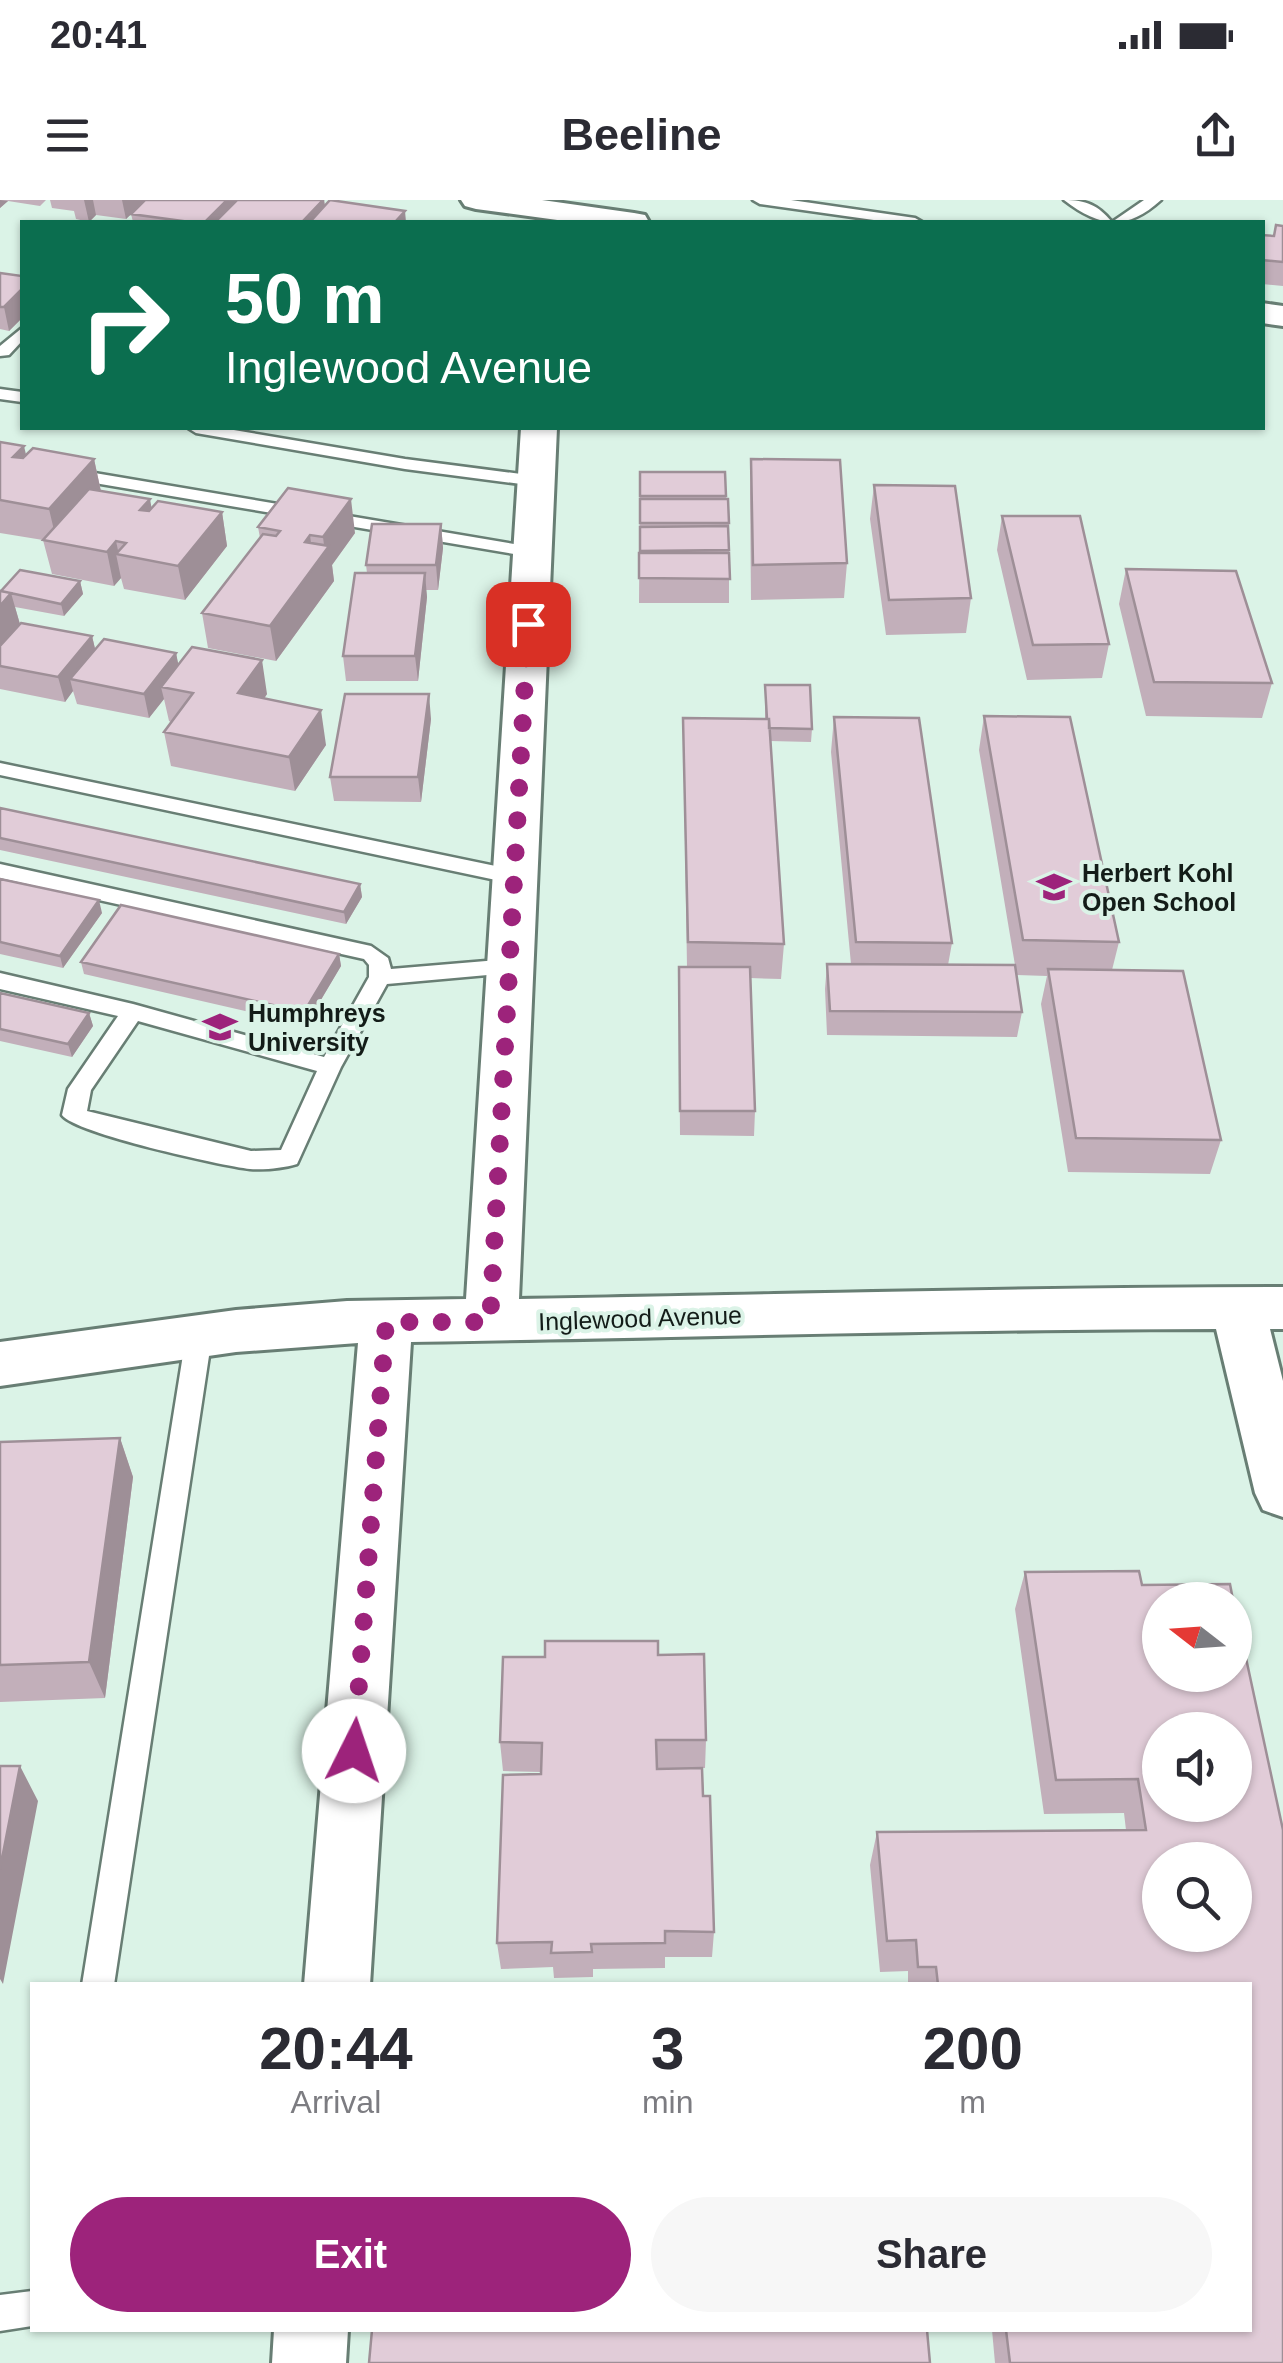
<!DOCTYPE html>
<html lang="en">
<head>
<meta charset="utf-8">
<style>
  body { margin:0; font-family:Helvetica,sans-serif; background:#f7f7f7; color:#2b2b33; height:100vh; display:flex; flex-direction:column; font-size:38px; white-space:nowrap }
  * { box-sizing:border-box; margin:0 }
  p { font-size:32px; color:#7c7c81 }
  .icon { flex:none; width:55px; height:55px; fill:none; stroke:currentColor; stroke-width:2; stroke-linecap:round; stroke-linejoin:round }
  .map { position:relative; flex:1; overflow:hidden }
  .side { position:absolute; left:30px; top:1782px; width:1222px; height:350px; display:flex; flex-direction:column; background:#fff; border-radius:0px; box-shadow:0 2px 8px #0004 }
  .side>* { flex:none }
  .banner { position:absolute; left:20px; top:20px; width:1245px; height:210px; border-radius:0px; box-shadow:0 2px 8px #0004; background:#0b6e4f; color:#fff; overflow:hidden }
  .needle { width:65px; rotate:287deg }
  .controls { position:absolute; left:1142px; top:1382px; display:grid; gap:20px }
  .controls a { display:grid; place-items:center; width:110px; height:110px; border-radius:50%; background:#fff; box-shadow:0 2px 8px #0004; font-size:50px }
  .pin { position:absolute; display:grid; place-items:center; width:85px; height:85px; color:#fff; margin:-42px; border-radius:20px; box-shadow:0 5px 15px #0006 }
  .me { position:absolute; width:110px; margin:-55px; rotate:4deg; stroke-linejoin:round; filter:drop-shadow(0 0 8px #0008) }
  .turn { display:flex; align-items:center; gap:35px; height:210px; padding:0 40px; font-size:45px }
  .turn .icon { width:130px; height:130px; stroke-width:2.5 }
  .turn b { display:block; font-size:70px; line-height:85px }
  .eta { display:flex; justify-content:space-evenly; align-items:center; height:170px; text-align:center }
  .eta b { font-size:60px; font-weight:600; line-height:70px }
  .primary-button { display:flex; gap:20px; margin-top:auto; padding:20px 40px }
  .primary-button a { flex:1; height:115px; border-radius:60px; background:#9d237b; color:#fff; font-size:40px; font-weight:600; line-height:115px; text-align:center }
  .primary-button a+a { background:#f7f7f7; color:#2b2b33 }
  .status { display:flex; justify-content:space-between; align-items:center; height:70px; padding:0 50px; background:#fff; direction:ltr }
  .status svg { height:28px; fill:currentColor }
  header { display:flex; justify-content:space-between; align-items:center; height:130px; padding:0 40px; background:#fff; font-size:45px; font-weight:600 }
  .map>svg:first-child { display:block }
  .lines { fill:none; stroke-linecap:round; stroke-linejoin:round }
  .service-casing { stroke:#687e74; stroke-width:5 }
  .minor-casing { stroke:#687e74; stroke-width:6 }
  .service { fill:#fff; fill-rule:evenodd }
  .minor { fill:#fff; fill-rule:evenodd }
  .wall { fill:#c2afba; fill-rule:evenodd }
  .shaded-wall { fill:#9e8f97 }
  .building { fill:#e1ccd8; stroke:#9e8f97; stroke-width:2.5; fill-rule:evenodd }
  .route { stroke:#9d237b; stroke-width:18; stroke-dasharray:0 32.4 }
  .labels { text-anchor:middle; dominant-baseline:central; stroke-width:8; stroke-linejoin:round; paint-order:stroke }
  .poi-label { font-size:25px; font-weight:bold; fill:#131c18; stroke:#dbf3e7; text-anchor:start }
  .street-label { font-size:25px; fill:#131c18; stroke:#dbf3e7 }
</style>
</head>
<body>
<div class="status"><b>20:41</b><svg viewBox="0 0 49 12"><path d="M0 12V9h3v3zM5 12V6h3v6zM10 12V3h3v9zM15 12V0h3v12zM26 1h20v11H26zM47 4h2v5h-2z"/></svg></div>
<header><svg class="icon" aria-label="menu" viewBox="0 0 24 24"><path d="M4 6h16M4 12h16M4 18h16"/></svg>Beeline<svg class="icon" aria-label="share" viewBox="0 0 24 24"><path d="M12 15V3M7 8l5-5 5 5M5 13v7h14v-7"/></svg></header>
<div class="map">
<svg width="1283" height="2163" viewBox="0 0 1283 2163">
  <rect width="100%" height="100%" fill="#dbf3e7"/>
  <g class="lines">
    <g class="service-casing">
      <path id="service" d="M753,0H791L915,18L922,22H888L760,4Z
        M1064,0C1086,0 1098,5 1112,22L1144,0H1161C1126,32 1099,27 1064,0Z
        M22,128V141L9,155L0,156V146Z
        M0,189L22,192V202L0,199Z
        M188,228H222L405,259L536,276L545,281L536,286L405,269L196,233Z
        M0,257L532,347L541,352L532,357L0,267Z
        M0,563L515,670L526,677L515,684L0,575Z
        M0,664L371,746L388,758L391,769L510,759L521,766L510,773L387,784L341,867L297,964C284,968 265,970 250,969C222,966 74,933 62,915L68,889L118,816L0,789V773L133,804L324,857L369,777V765L364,759L0,678ZM138,821L317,871L281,950L251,951L87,911L91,890Z
        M199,1126L208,1129L212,1136L114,1785H82L186,1136L190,1129Z
        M32,2091V2126L0,2131V2095Z"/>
    </g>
    <g class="minor-casing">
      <path id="minor" d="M461,0H542L634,13L645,15L649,22H572L476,9L465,6Z
        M1262,103L1283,106V126L1262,123Z
        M521,228H557L519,1099C774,1095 1028,1087 1283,1087V1129H1270L1283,1181V1317L1263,1310L1255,1293L1216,1129C948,1129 679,1138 411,1142L370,1785H304L358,1143L236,1152L0,1186V1142L236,1110L347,1101L466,1099Z
        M274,2130H348L346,2163H272Z"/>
    </g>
    <use href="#service" class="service"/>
    <use href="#minor" class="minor"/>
  </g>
  <path class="wall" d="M0,0H46L40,6L8,1L0,8Z
    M50,0H324L325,6L406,22H419H133L131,14L126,19L96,15L89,22L76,19L74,11L52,8Z
    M1283,26V86L1262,84V35L1274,36Z
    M0,73L22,76V118L9,131L0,129Z
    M0,242L26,255L94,259L101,291L151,308L222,312L227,346L185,400L124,389L121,378L114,386L52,374L43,340L0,333Z
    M751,259L847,363L844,398L751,400L750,293Z
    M640,272H725L726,299L729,323V403H639Z
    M874,285L971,398L966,433L886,435L870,319Z
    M1002,316L1109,444L1102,478L1027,480L997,350Z
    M441,324L443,348L438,390H426L427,397L418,481H346L343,456L367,373L366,365Z
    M258,327L355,333L332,365L334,381L276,461L208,448L202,413L260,338Z
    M1126,369L1272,483L1262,518L1146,516L1119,404Z
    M80,381L83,394L64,416L15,407L20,424L92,436L95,449L176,453L178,465L267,494L264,499L326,545L295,591L171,566L164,532L171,522L169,521L164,499L149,518L77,504L73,491L65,502L0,489V391Z
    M765,485L812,529L811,542L770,541L784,744L781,779L750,778L755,911L754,936L680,935L679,792L687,767L683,518L765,519Z
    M984,516L1119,742L1112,770L1221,940L1210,974L1068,972L1041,804L1047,776L1017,775L1022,812L1017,837L827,835L825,789L827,764H851L831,552L834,517L952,743L948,765H1015L979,550Z
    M431,519L421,602L334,601L330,577Z
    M0,608L360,684L362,697L346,724L0,650Z
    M0,679L102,713L63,768L0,754Z
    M339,754L341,766L306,825L84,774L81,762Z
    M0,793L89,813L93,826L72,857L0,841Z
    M120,1238L133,1277L105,1498L0,1502V1242Z
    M1139,1371L1142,1385L1230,1384L1233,1400H1160V1475H1235V1407L1283,1630V2163H995L992,2130H1250V1785H908V1771L880,1772L870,1665L877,1632L1126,1630L1124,1613L1044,1614L1015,1409L1025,1372ZM1160,1530H1235V1605H1160ZM1160,1660H1235V1735H1160Z
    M658,1455L706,1540L705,1568H702L714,1732L712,1757H665V1768L593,1769V1777L554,1778L553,1767L501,1769L497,1743L541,1572L503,1571L500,1542Z"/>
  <path class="shaded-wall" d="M0,0L8,1L0,8Z
    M84,0H93L96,15L89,22Z
    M122,0H146L126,19Z
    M227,0H242L231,22H205Z
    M323,0H324L327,21L325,22H302Z
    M405,11L406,22H395Z
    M22,89V118L9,131L4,107Z
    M24,246L32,280L13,257Z
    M94,259L101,292L57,343L49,309Z
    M150,299L156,333L140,310Z
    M351,299L355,333L332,365L334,381L276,461L270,426L305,342L310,335L314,367L325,353L323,337Z
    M222,312L227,346L185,400L178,366Z
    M441,324L443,348L438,390L436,365Z
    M116,341L119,355L116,354L121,378L114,386L107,352Z
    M425,373L427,397L418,481L415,456Z
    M80,381L83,394L64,416L61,404Z
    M11,393L21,428L0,452V406Z
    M92,436L98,461L70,479L73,491L65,502L58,477Z
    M176,453L181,477L161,487L164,499L149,518L144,494Z
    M262,460L267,494L244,528L238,493Z
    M429,494L431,519L421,602L418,577Z
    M321,510L326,545L295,591L289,557Z
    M360,684L362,697L346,724L344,712Z
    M99,700L102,713L63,768L60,756Z
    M339,754L341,766L306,825L304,812Z
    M89,813L93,826L72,857L68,844Z
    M120,1238L133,1277L105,1498L89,1462Z
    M20,1566L38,1601L3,1784L0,1779V1669Z"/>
  <path class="building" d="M145,0H227L205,22H190L131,14Z
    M237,0H323L302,22H215Z
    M330,0L405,11L395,22H310Z
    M1276,25L1283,26V62L1262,60V35L1274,36Z
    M0,73L22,76V89L4,107H0Z
    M0,242L24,246L13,257L23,258L33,248L94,259L49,309L0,300Z
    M751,259L840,260L847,363L753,365Z
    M640,272H725L726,296H640Z
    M874,285L955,286L971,398L889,400Z
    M288,288L351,299L323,337L310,335L305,342L329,346L270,426L202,413L263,334L276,336L280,331L258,327Z
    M89,289L150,299L140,310L149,311L158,301L222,312L178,366L116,354L126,343L116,341L107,352L43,340Z
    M640,299H728L729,323H640Z
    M1002,316H1080L1109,444L1033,445Z
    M372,324H441L436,365H366Z
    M728,326L729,350L640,351V327Z
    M639,353H729L730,379L639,378Z
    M1126,369L1236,371L1272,483L1154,482Z
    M20,370L80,381L61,404L1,391Z
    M355,373H425L415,456H343Z
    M0,391L11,393L0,406Z
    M21,423L92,436L58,477L0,466V446Z
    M104,439L176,453L144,494L70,479Z
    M192,447L262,460L238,493L321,510L289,557L164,532L193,493L161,487Z
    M765,485H810L812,529L769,528V519H767Z
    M345,494H429L418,577H330Z
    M984,516L1070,517L1119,742L1023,740Z
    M834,517L919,518L952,743L856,742Z
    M683,518L769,519L784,744L688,742Z
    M0,608L360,684L344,712L0,638Z
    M0,679L99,700L60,756L0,742Z
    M121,705L339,754L304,812L81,762Z
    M827,764L1015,765L1022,812L830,811Z
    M679,767H750L755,911H680Z
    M1048,769L1183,771L1221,940L1076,938Z
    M0,793L89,813L68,844L0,829Z
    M120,1238L89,1462L0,1465V1242Z
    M1139,1371L1142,1385L1230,1384L1233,1400H1160V1475H1235V1407L1283,1630V2163H1010L1006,2130H1250V1785H938L936,1767H918L916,1740L887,1741L877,1632L1146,1630L1138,1579L1056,1580L1025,1372ZM1160,1530H1235V1605H1160ZM1160,1660H1235V1735H1160Z
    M545,1441H658V1455L704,1454L706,1540H656L657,1569L702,1568L703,1596H710L714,1732L665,1731V1743L591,1744L592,1752L551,1753L552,1742L497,1743L503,1575L541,1574L542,1543L500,1542L503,1457H545Z
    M0,1566H20L0,1669Z
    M372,2130H927L930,2163H369Z"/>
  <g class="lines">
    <path class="route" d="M354,1551L386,1122H490L528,424"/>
  </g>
  <defs>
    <g id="school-bare" transform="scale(2.7)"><path d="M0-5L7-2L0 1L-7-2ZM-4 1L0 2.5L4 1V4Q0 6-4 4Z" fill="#9d237b" stroke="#dbf3e7" stroke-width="2.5" paint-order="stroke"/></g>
    <g id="university-bare" transform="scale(2.7)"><path d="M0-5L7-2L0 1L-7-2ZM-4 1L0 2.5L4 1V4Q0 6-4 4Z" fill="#9d237b" stroke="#dbf3e7" stroke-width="2.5" paint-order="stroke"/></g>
  </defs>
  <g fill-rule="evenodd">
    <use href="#school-bare" x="1054" y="687"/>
    <use href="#university-bare" x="220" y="827"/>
  </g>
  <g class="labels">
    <g class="poi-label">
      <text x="1082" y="673">Herbert Kohl<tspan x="1082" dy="29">Open School</tspan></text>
      <text x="248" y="813">Humphreys<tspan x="248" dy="29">University</tspan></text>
    </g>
    <g class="street-label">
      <text transform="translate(640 1118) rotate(-2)">Inglewood Avenue</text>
    </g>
  </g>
</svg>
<div class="controls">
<a><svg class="needle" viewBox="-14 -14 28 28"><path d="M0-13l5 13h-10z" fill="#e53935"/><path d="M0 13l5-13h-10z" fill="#7c7c81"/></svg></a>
<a><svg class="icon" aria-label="sound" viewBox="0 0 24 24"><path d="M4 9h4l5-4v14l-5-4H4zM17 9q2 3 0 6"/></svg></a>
<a><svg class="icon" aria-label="search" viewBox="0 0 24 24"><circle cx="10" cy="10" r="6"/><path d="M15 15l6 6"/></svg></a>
</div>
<div class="pin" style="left:528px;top:424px;background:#d93025"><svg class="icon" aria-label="arrive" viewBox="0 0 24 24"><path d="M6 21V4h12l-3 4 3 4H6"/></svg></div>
<svg class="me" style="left:354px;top:1551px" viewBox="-20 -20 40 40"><circle r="19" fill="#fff"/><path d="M0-13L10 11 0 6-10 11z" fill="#9d237b"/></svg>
<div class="banner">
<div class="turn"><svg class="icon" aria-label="right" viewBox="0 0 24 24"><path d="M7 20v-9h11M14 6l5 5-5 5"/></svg><div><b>50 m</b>Inglewood Avenue</div></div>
</div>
<section class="side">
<div class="eta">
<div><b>20:44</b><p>Arrival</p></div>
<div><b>3</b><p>min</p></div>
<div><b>200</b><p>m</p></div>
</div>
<div class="primary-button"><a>Exit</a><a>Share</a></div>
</section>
</div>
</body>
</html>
